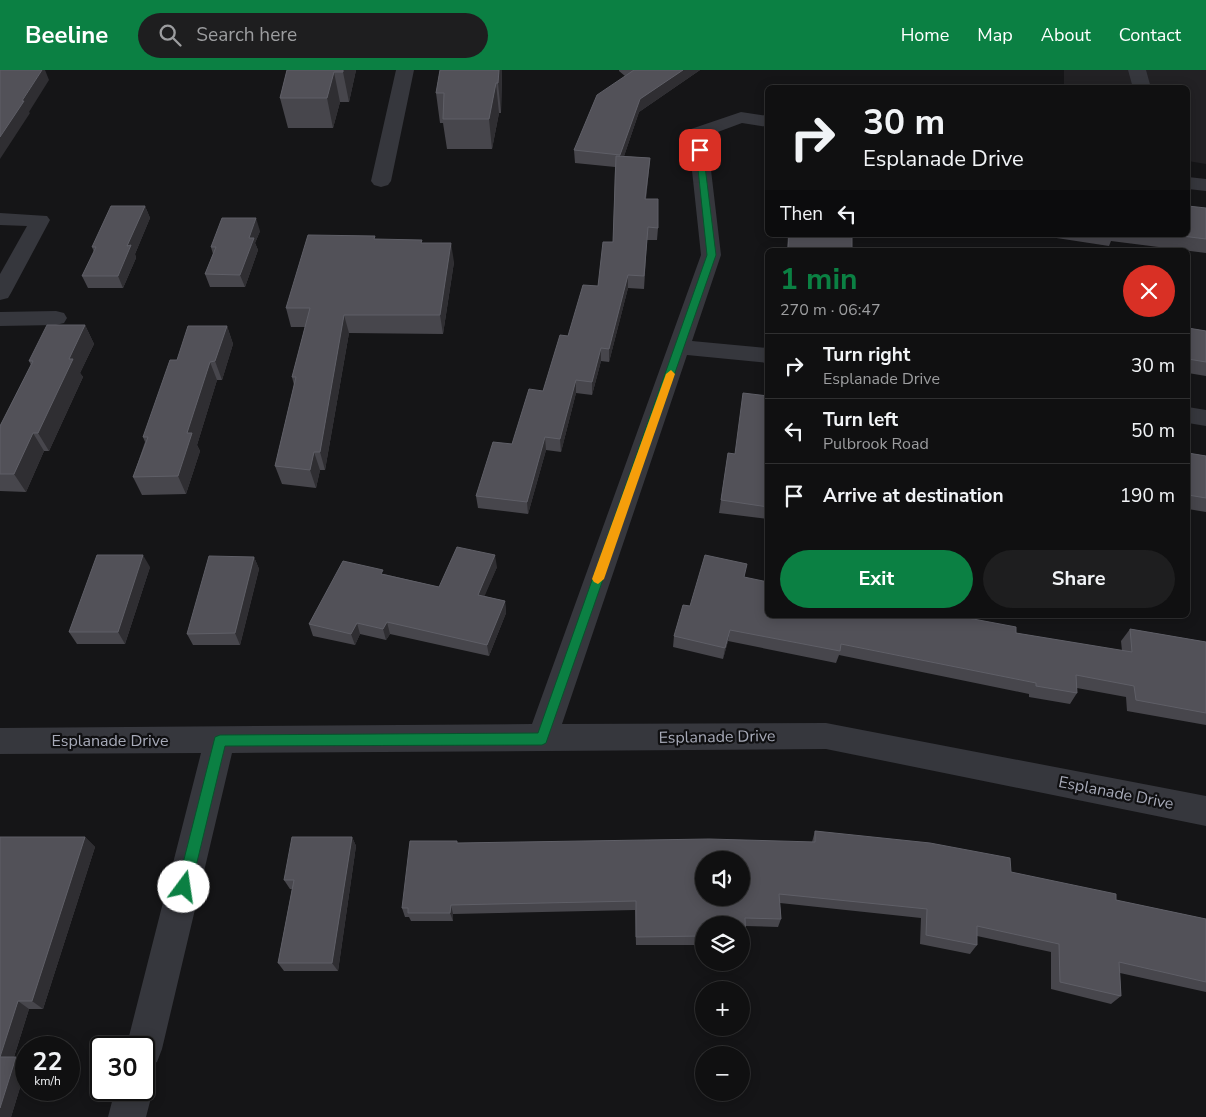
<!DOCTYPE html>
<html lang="en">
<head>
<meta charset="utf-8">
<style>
  body { margin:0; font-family:"Nunito Sans",sans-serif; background:#1e1e1f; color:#f1f3f6; height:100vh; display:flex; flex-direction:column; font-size:19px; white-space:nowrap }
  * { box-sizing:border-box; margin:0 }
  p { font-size:16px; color:#9c9d9f }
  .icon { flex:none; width:28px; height:28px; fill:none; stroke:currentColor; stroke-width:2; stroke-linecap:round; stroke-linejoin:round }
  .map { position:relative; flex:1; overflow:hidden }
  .sheet { position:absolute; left:765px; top:178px; width:425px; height:370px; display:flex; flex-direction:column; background:#101011; border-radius:8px; box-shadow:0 2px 12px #0003,0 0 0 1px #303031 }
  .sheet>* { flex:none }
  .guide { position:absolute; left:765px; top:15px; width:425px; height:152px; border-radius:8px; box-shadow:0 2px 12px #0003,0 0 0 1px #303031; background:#101011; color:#f1f3f6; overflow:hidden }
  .tools { position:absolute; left:695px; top:781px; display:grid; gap:10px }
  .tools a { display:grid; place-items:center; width:55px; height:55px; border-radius:50%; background:#101011; box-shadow:0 2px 12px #0003,0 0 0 1px #303031; font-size:25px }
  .speed { position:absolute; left:15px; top:966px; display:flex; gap:10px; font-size:25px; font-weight:700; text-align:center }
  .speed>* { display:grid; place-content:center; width:65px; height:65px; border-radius:50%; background:#101011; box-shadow:0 2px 12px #0003,0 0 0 1px #303031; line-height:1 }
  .speed small { font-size:12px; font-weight:400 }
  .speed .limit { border:2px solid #111; border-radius:8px; background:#fff; color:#111 }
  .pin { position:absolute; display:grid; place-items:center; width:42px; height:42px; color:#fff; margin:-21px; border-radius:10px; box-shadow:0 2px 8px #0006 }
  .me { position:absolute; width:55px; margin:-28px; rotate:14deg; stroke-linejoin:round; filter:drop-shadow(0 0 4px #0008) }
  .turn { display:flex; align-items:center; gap:18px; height:105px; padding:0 15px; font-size:22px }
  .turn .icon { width:65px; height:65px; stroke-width:2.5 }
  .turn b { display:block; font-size:35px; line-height:42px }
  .then { display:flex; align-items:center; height:48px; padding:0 15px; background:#0003; gap:10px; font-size:19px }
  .round { display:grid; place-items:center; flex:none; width:52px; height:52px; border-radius:26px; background:#1e1e1f }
  .summary { display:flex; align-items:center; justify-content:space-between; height:85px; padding:0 15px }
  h1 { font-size:30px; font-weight:700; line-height:38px; color:#0b8043 }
  .button { display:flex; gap:10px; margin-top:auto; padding:10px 15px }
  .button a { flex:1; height:58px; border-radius:30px; background:#0b8043; color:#fff; font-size:20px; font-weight:700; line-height:58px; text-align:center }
  .button a+a { background:#1e1e1f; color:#f1f3f6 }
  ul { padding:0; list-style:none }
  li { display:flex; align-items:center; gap:15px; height:65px; padding:0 15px; border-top:1px solid #303031 }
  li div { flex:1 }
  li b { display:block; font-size:19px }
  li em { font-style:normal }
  header { display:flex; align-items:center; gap:30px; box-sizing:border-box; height:70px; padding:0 25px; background:#0b8043; color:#fff }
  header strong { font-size:24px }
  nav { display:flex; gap:28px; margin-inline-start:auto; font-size:18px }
  .search { width:350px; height:45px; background:#1e1e1f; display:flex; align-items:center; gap:12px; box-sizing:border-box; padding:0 18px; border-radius:28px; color:#9c9d9f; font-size:19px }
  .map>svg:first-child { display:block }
  .built { fill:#222124 }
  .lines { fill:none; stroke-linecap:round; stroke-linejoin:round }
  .minor { fill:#36373d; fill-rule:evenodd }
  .wall { fill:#47464c }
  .shaded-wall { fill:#2f2e32 }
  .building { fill:#525158; stroke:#5f5f67; fill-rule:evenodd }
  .route { fill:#0b8043; stroke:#07532c }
  .slow { fill:#f59e0b }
  .labels { text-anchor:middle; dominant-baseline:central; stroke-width:4.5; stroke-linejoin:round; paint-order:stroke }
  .street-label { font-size:16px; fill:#a7aab8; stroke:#101012 }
</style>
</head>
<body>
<header>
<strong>Beeline</strong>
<div class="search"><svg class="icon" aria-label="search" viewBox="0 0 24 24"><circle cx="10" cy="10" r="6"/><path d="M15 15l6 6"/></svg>Search here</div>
<nav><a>Home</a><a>Map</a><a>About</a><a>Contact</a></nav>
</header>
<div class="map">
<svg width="1206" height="1047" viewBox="0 0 1206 1047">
  <rect width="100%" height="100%" fill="#151517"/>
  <path class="built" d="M1064,0H1206V94L1188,91V18L1064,17Z"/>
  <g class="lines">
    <path class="minor" d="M396,0H414L391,111L388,115L381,117L374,115L371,111Z
      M1128,0H1146L1151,18H1133Z
      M741,42L768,46V57L742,53L707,66L721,185L692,271L768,278V293L687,285L562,654L826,653L1206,726V756L826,679L232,683L162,979L157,992L144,997V978H126L201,683L0,684V658L532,654L701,185L688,63L691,59Z
      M1188,107L1206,109V121L1188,119Z
      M0,143L47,146L50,150L11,223L8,228L0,230V204L27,156L0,155Z
      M56,241L64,243L67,248L64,253L56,255L0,256V242Z
      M1188,337L1206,340V356L1188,353Z
      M144,1005L147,1007L153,1020L146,1047H108L115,1020H144Z"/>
  </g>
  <path class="wall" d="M287,0H356L349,32H340L333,58H288L280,28Z
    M440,0H502L501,43H499L492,79H447L443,53H440L436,23Z
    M619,0H700L639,42L624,86L650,88L649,100L646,129L658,158L657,170H647L644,219L628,218L609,292L601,291L592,325L576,323L561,382L546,380L528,444L478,438L476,426L512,374L543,321L568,266L598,216L613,172L615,97L575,93L574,80L625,6L619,1Z
    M145,136L150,148L135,184L136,188L123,218H88L82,206L94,182L92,177Z
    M1206,138V183L1111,171L1109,176L1037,165H1188Z
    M260,161L255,173L258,180L245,217H210L205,204L213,184L211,177Z
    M788,165H852V180H787Z
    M376,169L423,173L454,192L443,264L349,263L325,400H320L316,418L282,414L275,396L294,315L292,307L305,257H291L286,238Z
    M85,255L94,274L80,303L83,307L49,381H44L26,422L0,421V356L31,295L29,291Z
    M227,256L233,274L222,310H217L197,375L200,381L186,424L142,425L133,407L145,372L143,367L177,290Z
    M1188,258L1206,261V306L1188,303Z
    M768,326V449L719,443L728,383L735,384Z
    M1188,383L1206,386V442L1188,439Z
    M254,487L259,499L240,575H193L187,564Z
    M150,497L125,574H77L69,562Z
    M497,497L484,526L505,531L506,543L489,586L390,564L386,570L360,564L355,575L313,566L309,554L384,504L439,517Z
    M745,508L1016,563L1122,581L1121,571L1130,559L1206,572V655L1127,641L1126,627L1077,618V623L1070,634L1029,627V624L839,585L836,593L728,571L723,589L673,577L674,566L690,536Z
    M815,761L1011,802L1116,830L1206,849V922L1120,903L1121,926L1111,934L1051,919V882L977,866V875L970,884L920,874L921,848L780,833L781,849L778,857L745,856L746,871L743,880H741V855H704V875H636L635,840L453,844V851H411L409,847H405L402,838L457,771V773L812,772Z
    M0,767H85L95,777L43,939H29L14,987L26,992V998L11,1047Z
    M352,767L356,776L338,901H284L278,893L292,819H290L284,810Z"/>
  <path class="shaded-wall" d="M42,0H45L49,10L29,42L30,43L0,89V67Z
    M343,0H356L349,32L343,2Z
    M499,0H502L501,43L498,13Z
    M683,0H700L639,42L620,98V85L640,29Z
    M334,2L340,32L333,58L327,28Z
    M496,13L499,43L492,79L489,49Z
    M650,88L649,100L644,142L645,129Z
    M145,136L150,148L135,184L136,188L123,218L118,206L127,176Z
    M256,148L260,161L255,173L258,180L245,217L240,205L249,168Z
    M451,173L454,192L443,264L440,245Z
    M628,205V218L609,292V279Z
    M344,245L349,263L325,400L320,382Z
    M85,255L94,274L80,303L83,307L49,381L38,363L69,289Z
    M227,256L233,274L222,310L215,291Z
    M601,278V291L592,325V312Z
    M210,292L217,310L197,375L200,381L186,424L178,406L187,363Z
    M576,310V323L561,382L560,369Z
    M33,363L44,381L26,422L14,404Z
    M545,367L546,380L528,444L527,432Z
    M314,382L320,400L316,418L310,400Z
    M143,485L150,497L125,574L118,562Z
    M495,485L497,497L480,537L478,525Z
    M254,487L259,499L240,575L235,563Z
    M505,531L506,543L489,586L487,575Z
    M387,552L390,564L386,570L383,559Z
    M357,553L360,564L355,575L351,564Z
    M730,560L728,571L723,589L725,578Z
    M85,767L95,777L43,939L32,931Z
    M352,767L356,776L338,901L332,893Z
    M451,835L453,844V851L450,843Z
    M18,931L29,939L12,993L0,987Z
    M16,987L26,992V998L11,1047H0V1038Z"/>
  <path class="building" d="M0,0H42L22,31H24L0,67Z
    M287,0H343V2H334L327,28H280Z
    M440,0H499L498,13H496L489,49H443L444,23H436Z
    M634,0H683L640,29L620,85L574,80L597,25Z
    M616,86L650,88L645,129H658V158L648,157L644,206L628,205L609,279L601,278L592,312L576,310L560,369L545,367L527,432L476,426L493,372L512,374L529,319L543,321L560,265L568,266L583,215L598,216L603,172H613Z
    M111,136H145L127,176L131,175L118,206H82L96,177H92Z
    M1188,136L1206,138V169L1174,165H1188Z
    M222,148H256L249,168H254L240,205L205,204L216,177H211Z
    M308,165L375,166L374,169L422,170L421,173H451L440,245H344L320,382H314L310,400L275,396L296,307H292L310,238H286Z
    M789,165H852V180H788Z
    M47,255H85L69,289H73L38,363H33L14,404H0V356L33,291H29Z
    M188,256H227L215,291L210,292L187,363H192L178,406L133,407L148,367H143L170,290H177Z
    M1188,258L1206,261V292L1188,289Z
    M743,323L768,326V437L721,430L728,383L735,384Z
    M1188,383L1206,386V428L1188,425Z
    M457,477L495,485L478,525L505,531L487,575L387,552L383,559L357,553L351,564L309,554L343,491L383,500L381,504L439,517Z
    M97,485H143L118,562H69Z
    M705,485L747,494L744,507L768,512V545H952L1016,557V563L1132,582L1130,559L1206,572V643L1136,630L1134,616L1076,605L1077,623L1036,616V613L841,574L840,581L730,560L725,578L674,566L683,535L690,536Z
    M209,486L254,487L235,563L187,564Z
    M815,761L930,773L1010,788L1011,802L1116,824V830L1206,849V912L1119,892L1121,926L1060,912L1059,874L977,856V875L926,865L927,839L779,824L781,849L745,848L746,871H741V855H704V866L636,867V831L451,835L450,843H408V838H402L410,771H457V773L709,769L815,772ZM704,790H741V828H704Z
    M0,767H85L32,931H18L0,987H16L0,1038Z
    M292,767H352L332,893H278L294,810H284Z"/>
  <path class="route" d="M700,78L703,80L716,185L546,673L542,675L225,676L191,817L189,821L184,823L179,821L177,817L215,667L220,665L538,663L707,185L696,80Z"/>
  <path class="slow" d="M671,300L675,304L604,509L598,514L594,512L592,509L666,304Z"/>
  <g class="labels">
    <g class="street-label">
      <text transform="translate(717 667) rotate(-1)">Esplanade Drive</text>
      <text x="110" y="671">Esplanade Drive</text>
      <text transform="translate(1116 723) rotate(11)">Esplanade Drive</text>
    </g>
  </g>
</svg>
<div class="tools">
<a><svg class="icon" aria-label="sound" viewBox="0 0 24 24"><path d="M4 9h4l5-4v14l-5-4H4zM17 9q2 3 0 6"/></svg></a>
<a><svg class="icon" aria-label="layers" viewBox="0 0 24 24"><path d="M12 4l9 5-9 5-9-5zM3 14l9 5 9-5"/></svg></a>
<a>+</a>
<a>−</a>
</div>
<div class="speed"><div>22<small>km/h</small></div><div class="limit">30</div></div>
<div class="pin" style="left:700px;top:80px;background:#d93025"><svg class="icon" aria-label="arrive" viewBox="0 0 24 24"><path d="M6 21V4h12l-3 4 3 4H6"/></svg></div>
<svg class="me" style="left:184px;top:817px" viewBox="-20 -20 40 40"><circle r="19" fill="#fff"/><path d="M0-13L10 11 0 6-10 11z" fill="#0b8043"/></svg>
<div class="guide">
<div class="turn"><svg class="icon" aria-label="right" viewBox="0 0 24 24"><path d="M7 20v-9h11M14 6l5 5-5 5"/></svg><div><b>30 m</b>Esplanade Drive</div></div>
<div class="then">Then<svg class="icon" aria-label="left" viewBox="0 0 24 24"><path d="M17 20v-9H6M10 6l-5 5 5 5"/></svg></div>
</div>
<section class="sheet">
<div class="summary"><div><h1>1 min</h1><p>270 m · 06:47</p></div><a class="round" style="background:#d93025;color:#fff"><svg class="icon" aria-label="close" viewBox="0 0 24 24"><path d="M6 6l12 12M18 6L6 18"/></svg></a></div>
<ul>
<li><svg class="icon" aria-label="right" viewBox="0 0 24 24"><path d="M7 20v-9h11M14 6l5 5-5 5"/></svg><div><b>Turn right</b><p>Esplanade Drive</p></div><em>30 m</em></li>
<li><svg class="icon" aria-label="left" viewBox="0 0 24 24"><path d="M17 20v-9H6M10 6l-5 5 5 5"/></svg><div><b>Turn left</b><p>Pulbrook Road</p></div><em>50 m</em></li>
<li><svg class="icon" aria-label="arrive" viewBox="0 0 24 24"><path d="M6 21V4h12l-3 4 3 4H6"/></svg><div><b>Arrive at destination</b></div><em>190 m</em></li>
</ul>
<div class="button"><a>Exit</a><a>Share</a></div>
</section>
</div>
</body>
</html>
